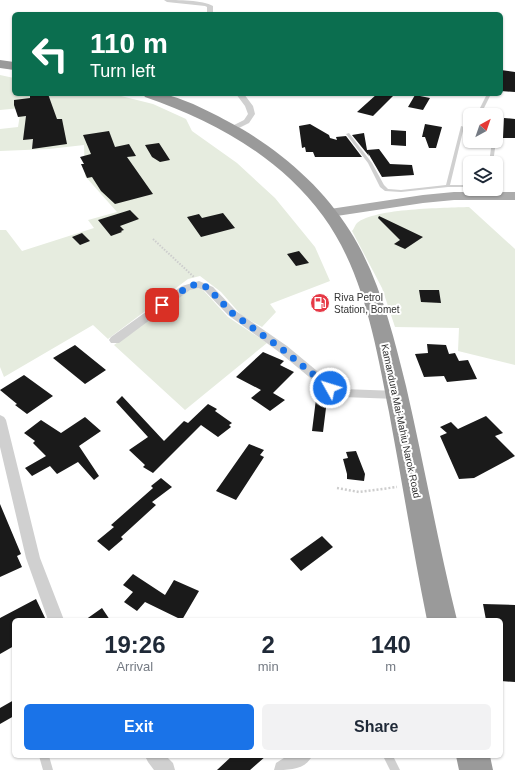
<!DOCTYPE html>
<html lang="en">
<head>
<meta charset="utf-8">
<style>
  body { margin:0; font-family:Arial,sans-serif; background:#f2f2f3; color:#1f2937; height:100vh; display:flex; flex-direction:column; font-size:15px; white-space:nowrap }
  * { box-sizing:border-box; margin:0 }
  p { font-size:13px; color:#747a83 }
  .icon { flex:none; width:22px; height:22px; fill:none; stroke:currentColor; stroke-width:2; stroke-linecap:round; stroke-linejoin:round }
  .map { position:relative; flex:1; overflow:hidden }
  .drawer { position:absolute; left:12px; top:618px; width:491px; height:140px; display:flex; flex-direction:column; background:#fff; border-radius:6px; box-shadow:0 1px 3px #0004 }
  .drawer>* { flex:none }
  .banner { position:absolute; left:12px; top:12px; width:491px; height:84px; border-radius:6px; box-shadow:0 1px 3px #0004; background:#0b6e4f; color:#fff; overflow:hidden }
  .needle { width:26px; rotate:40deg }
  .tools { position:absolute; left:463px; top:108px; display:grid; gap:8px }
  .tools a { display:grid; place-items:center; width:40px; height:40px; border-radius:6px; background:#fff; box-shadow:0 1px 3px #0004; font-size:20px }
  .pin { position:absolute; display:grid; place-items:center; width:34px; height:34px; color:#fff; margin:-17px; border-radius:8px; box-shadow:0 2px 6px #0006 }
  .me { position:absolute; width:44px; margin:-22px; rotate:309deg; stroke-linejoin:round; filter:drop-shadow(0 0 3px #0008) }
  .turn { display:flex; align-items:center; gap:14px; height:84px; padding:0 12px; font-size:18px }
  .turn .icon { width:52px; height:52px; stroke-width:2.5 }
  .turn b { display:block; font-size:28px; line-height:34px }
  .eta { display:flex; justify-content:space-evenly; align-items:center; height:68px; text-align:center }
  .eta b { font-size:24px; font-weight:700; line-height:28px }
  .button { display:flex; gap:8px; margin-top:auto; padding:8px 12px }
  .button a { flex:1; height:46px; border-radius:6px; background:#1a73e8; color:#fff; font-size:16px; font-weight:700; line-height:46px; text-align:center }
  .button a+a { background:#f2f2f3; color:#1f2937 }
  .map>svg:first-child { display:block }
  .green { fill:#e6ecdf }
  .building { fill:#1a1a1a }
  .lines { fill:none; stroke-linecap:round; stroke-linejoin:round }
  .path-far1 { stroke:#cdcdcd; stroke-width:2; stroke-dasharray:1.5 1.5; stroke-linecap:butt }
  .path { stroke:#cdcdcd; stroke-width:2.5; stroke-dasharray:2 2; stroke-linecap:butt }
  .lane { fill:#d0d0d0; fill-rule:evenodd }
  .street { fill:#d0d0d0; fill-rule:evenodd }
  .primary { fill:#ababab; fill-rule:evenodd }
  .highway { fill:#9a9a9a; fill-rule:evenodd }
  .route { stroke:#1a73e8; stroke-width:7; stroke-dasharray:0 12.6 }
  .labels { text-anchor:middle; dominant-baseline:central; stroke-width:4; stroke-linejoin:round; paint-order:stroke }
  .poi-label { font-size:10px; fill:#333; stroke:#fff; text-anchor:start }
  .street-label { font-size:10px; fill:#333; stroke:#fff }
</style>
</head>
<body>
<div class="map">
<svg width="515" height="770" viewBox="0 0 515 770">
  <rect width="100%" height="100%" fill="#fff"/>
  <path class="green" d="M0,75L14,78V94H113L153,104L186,119L192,131L237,163L275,198L315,247L330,281L270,304L276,312L262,327L242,316L221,292L200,276L188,279L108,339L93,325L4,377L0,367V230H6L22,251L94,228L88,220L117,212L85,176L84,145L49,149L0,151V129L18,127L21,108L0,110Z
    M469,207L515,249V365L458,351L459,328L395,327L382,288L352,231C354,229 355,225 357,223C375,208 445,208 469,207Z
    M198,288L204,291L228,317L267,343L185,410L114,345L191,289Z"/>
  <path class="building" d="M501,70L515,72V92L501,91Z
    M30,94H48L57,119H62L67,144L32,149L33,139L23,140L26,116L18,117L14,105V100L30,98Z
    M377,94H395L373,116L357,112Z
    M415,95L430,98L423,110L408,107Z
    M504,118L515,119V138H503Z
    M310,124L329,135L330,138L337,140L336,137L346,136L362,157H315L313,152H306L305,147L302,148L299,126Z
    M425,124L442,127L436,148H429L425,137H422Z
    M391,130L406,131V146L391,145Z
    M109,131L115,147L129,144L136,156L127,157L153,194L115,204L101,191L92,177L87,178L81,164H84L80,157L91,154L83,135Z
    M364,133L367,150L379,149L390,164L412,165L414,175L382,177L368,153L369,156L352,135Z
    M159,143L170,160L160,162L152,157L145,145Z
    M130,210L139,219L120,226L124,230L121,231L122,232L111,236L98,220Z
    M223,213L235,228L201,237L187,217L199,214L202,218Z
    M379,216L423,237L405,249L394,244L400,240L378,218Z
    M82,233L90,241L80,245L72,237Z
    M299,251L309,263L296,266L287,254Z
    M419,290H439L441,303L421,302Z
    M427,344L446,345L449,354L455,353L459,361L468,360L477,379L447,382L444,376L424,377L415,354L428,353Z
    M75,345L106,370L85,384L53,358Z
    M263,352L284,361L280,365L294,372L273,393L285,400L270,411L251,398L261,390L236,377Z
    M24,375L53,396L27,414L15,405L17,404L0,390Z
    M122,396L164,441L184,421L188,423L208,404L217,409L215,411L232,423L229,425L231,427L218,437L201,425L153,473L143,467L145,465L129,450L148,437L116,402Z
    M316,399L327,400L323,432L312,431Z
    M486,416L503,433L495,436L515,456L474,478L459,479L440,436L447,433L440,427L451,422L458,429Z
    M85,417L101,431L79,446L99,476L94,480L78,462L57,474L50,466L32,476L25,468L46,456L33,443L35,441L24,433L41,420L61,433Z
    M249,444L264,450L260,455L264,457L236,500L216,491Z
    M356,451L365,474L364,481L347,479V474L343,459L348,458L346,452Z
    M161,478L172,487L152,502L156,505L121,537L123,539L109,551L97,541L114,527L111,525L153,488L151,486Z
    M0,504L21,554L17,556L22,567L0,577Z
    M322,536L333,547L301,571L290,559Z
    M133,574L165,595L174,580L199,591L182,620L145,602L137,611L124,602L133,592L123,585Z
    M36,599L46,620H14V646L0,654V618Z
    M483,604L515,605V682L501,681V620H486Z
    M102,608L110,620H85Z
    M14,700V716L0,724V708Z
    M232,756H266L250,770H217Z"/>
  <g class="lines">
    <path class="path-far1" d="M153,239L194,277"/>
    <path class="path" d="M337,488L359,492L397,487"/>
    <path class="lane" d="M487,94H491L483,110V112L493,115H485L479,113V110Z
      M496,115L503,118C504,127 502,134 496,140V135L500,127L499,119L496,117Z
      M461,126L464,127L450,185H470V187H448L401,192L385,191L380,187L368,163L346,134L349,133L372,163L384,185L388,189L401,190L446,185Z
      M492,141H496L493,163H489Z
      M486,189H490L492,196V197H488Z
      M39,756H49L53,770H43Z
      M383,756H393L400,770H390Z"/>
    <path class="street" d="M164,0C177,0 203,0 213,6V14H207V7L205,6L167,2Z
      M236,94H244L253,106L255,114L249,123L233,131L229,129L230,127L244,120L248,114L245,106Z
      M199,281L213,287L236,311L287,346L334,385L343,389L397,391L401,392L403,395L401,398L397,399L342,397L326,391L279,352L228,315L205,291L198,288L190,290L119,343H111L109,340L111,337L182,286Z
      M0,415L4,417L6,420L40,558L64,620H48L26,558L0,447Z
      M145,756H166L173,763L175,770H154L148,762Z
      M287,756H312C305,770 289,770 274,770L276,763Z"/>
    <path class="primary" d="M454,192H515V200H454L423,203L330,217L325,216L323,213L325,210L330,209L423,195Z"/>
    <path class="highway" d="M0,60L14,62V70L0,68Z
      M143,94C150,94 157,93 163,94C188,99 220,117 242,129C285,155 323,188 350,231C379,277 393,333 406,386C424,464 438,543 457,620H427C413,551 402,481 389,412C376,346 364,272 323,216C279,156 214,121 145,97Z
      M456,756H490L493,770H459Z"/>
  </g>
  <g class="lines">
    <path class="route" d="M162,305L186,288L192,285H203L209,289L232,313L282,349L330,388"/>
  </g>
  <defs>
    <g id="fuel-disc" transform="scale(1)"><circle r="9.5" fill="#e63946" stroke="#fff"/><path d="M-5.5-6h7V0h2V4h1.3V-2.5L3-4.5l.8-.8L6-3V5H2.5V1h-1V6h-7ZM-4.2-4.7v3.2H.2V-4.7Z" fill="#fff"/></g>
  </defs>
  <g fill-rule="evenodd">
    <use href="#fuel-disc" x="320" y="303"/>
  </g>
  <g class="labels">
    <g class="poi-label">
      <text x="334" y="297">Riva Petrol<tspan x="334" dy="12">Station, Bomet</tspan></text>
    </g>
    <g class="street-label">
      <text transform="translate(401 421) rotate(78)">Kamandura Mai-Mahiu Narok Road</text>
    </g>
  </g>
</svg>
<div class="tools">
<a><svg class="needle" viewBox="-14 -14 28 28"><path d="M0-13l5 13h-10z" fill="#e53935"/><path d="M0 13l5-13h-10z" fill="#747a83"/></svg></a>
<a><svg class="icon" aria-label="layers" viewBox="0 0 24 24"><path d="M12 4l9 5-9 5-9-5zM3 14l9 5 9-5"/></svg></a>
</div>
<div class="pin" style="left:162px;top:305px;background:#d93025"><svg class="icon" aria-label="arrive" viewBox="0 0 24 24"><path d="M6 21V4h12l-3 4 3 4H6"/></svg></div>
<svg class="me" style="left:330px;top:388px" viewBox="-20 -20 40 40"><circle r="17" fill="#1a73e8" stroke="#fff" stroke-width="3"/><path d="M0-11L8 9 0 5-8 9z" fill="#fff"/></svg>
<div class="banner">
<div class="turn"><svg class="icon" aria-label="left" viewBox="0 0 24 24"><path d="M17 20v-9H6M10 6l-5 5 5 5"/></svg><div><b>110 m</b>Turn left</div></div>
</div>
<section class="drawer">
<div class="eta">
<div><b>19:26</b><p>Arrival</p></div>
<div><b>2</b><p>min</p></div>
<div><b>140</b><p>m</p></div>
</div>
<div class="button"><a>Exit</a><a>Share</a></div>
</section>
</div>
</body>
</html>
